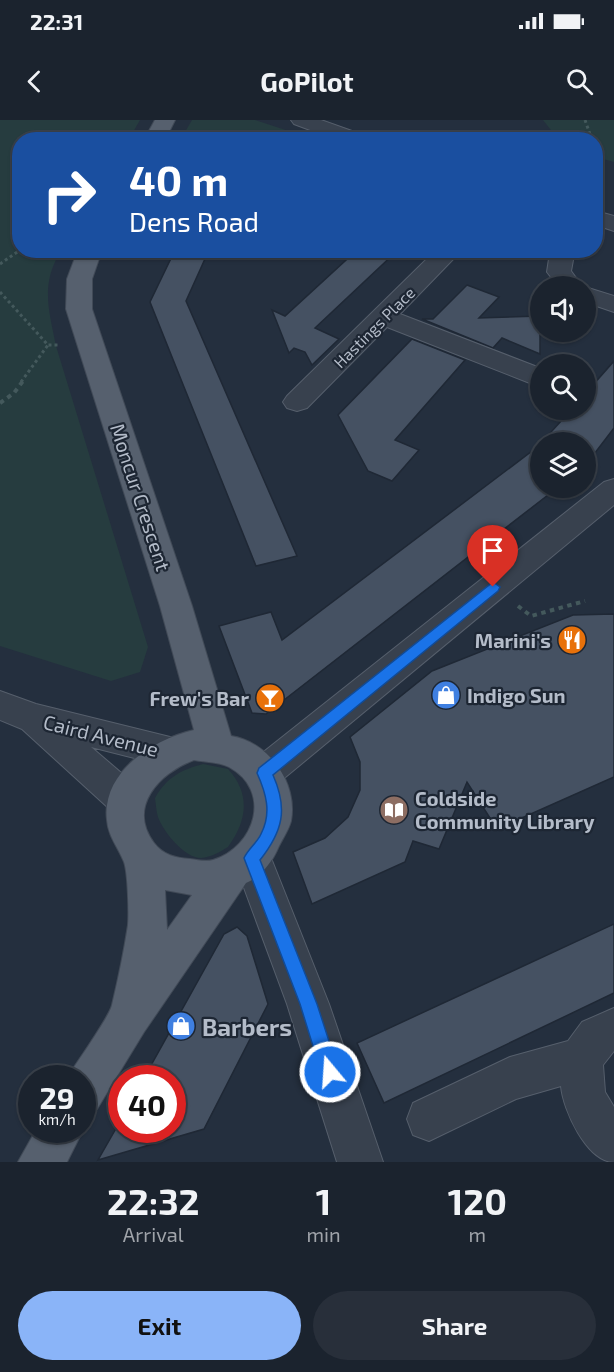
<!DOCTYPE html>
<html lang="en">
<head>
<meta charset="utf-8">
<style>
  body { margin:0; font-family:"Exo 2",sans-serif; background:#282f3a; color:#f1f3f6; height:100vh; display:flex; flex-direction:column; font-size:22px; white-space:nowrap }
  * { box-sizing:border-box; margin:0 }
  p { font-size:20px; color:#a0a4aa }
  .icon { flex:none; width:33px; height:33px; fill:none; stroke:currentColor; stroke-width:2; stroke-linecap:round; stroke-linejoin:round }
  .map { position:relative; height:1042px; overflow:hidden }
  .panel { display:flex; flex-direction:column; background:#1b232e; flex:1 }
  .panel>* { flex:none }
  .banner { position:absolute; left:12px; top:12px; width:591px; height:126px; border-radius:24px; box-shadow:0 2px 4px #0004,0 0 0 2px #39404a; background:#1a4fa0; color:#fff; overflow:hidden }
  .tools { position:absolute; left:530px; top:156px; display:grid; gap:12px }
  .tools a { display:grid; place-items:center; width:66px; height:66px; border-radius:50%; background:#1b232e; box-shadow:0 2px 4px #0004,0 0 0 2px #39404a; font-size:30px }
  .speed { position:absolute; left:18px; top:945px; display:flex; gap:12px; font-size:30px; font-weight:700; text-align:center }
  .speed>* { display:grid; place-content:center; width:78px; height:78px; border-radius:50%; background:#1b232e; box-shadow:0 2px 4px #0004,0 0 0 2px #39404a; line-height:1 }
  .speed small { font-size:15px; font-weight:400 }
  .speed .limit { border:9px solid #d22; background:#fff; color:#111 }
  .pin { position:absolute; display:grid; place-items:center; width:51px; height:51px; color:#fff; margin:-62px -26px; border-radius:50% 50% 50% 0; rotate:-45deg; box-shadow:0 0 6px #0007 }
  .pin .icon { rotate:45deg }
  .me { position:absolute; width:66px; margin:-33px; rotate:342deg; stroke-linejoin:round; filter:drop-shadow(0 0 4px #0008) }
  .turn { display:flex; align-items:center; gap:21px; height:126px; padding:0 18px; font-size:27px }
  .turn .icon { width:78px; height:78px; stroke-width:2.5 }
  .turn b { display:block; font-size:42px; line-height:51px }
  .eta { display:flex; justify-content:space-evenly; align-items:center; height:102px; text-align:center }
  .eta b { font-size:36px; font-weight:700; line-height:42px }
  .cta { display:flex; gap:12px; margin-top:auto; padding:12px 18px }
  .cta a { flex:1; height:69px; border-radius:36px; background:#8ab4f8; color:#111; font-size:24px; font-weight:700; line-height:69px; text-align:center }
  .cta a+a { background:#282f3a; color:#f1f3f6 }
  .status { display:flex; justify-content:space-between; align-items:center; height:42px; padding:0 30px; background:#1b232e; direction:ltr }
  .status svg { height:16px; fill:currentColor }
  header { display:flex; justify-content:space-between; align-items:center; height:78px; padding:0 18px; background:#1b232e; font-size:27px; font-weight:700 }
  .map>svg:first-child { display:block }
  .green { fill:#263c3f }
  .building { fill:#455162; stroke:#1f2835; stroke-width:1.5 }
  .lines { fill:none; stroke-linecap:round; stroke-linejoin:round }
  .minor-casing { stroke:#565f6c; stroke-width:2 }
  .major-casing { stroke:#414a57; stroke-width:2 }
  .path-far1 { stroke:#44595c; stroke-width:3; stroke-dasharray:3 3; stroke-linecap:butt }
  .path { stroke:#44595c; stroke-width:4; stroke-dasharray:4.5 4.5; stroke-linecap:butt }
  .minor { fill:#38414e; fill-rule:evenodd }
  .major { fill:#56606e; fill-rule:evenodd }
  .route { fill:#1a73e8; stroke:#114b97; stroke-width:1.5 }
  .labels { text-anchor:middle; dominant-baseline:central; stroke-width:4.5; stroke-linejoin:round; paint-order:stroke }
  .far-street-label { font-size:16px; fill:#b4bcc9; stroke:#1d2633 }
  .street-label { font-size:20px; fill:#b4bcc9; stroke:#1d2633 }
  .poi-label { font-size:20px; font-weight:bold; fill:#b4bcc9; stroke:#1d2633; text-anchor:end }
  .near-poi-label { font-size:24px; font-weight:bold; fill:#b4bcc9; stroke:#1d2633; text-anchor:start }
</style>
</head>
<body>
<div class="status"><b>22:31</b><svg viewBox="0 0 49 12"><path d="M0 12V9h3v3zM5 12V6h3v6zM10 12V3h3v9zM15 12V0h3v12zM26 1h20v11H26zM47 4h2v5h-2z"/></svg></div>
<header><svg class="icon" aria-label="back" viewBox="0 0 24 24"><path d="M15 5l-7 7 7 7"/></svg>GoPilot<svg class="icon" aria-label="search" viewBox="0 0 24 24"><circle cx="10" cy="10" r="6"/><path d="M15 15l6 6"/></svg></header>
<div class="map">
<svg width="614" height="1042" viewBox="0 0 614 1042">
  <rect width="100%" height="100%" fill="#242f3e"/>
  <path class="green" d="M0,0H140L129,19L20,20V130L61,131C40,164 49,190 56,226L148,527L140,552L111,561L0,526Z
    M192,0H255L313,19H181Z
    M543,0H614V42L596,37V20L558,19Z
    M203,644L228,649C251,674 247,701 228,727C220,732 211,737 201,738C184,738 163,711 158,697C156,691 156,684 155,678C167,657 181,650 203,644Z"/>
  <path class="building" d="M175,130H209L186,181L297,436L256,446L184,267L150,182Z
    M357,130H398L315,208L339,219L312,245L305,232L294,228L289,233L272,190L285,196Z
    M467,165L499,177L479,198L540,196V234L502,218L493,228L422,199H433Z
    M412,219L465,240L395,320L419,330L392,361L368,351L338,295Z
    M614,241V308L585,346V322H542L571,290H585V274Z
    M540,325V368H557L266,594L252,593L219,506L271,492L282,520Z
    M614,494V657L497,709L467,662L439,729L413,721L405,742L312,784L293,732L325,718L348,697L360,670V642L350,617L432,551L573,495Z
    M614,804V873L384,983L357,923Z
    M237,807L247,816L268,884L204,1009L98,1040L122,998V1010H172V958H144L224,814Z"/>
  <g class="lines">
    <g class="minor-casing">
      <path id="minor" d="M291,0H321L366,16L369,20H337L294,4Z
        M596,91L614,96V111L596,105Z
        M436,130H462L400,194L540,248V267L387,207L307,288L297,291L287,288L283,282L287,276Z
        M555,130H580L573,140L571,151L582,166H558L547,152L549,139Z
        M585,167L614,176V192L585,182Z
        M614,359V385L277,664L264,669L251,664L246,653L251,642L604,362Z
        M0,571L36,584L170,617L183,621L188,632L183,643L170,647L91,627L140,669L145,681L140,693L127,697L114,693L22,609L0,600Z
        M252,720L265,726L271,738L329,884L383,1042H337L287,884L233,738L239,726Z
        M614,888V931L603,945L605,972L614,987V1042C587,1042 563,990 561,966L516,979L429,1021L413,1015L407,999L413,983L510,937L568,921L582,902Z"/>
    </g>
    <g class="major-casing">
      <path id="major" d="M155,0H175L165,20H144Z
        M78,130H102L92,159V189L192,486L231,616C269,622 298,663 291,701C289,709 283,718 279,726C273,741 261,757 246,763L144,912L97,989L82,996V958H67C75,945 110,896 112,885C118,860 124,831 128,805C129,793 128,753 124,742C118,727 108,716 107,700C101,652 154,619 194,610L160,486L66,189L67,159ZM194,640C204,642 220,642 229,647C273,671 255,727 213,740C206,742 197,740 190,739C176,738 163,735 154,723C127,687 159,653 194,640ZM165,770L192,775L167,810Z
        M82,1008L83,1010L67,1042H18L36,1010Z"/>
    </g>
    <path class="path-far1" d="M585,0L592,20
      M0,144L20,130
      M0,172L48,225H59
      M21,262L48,225"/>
    <path class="path" d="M0,283L14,273L23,261
      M518,486L531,496L585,481"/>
    <use href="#minor" class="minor"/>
    <use href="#major" class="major"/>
  </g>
  <path class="route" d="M493,462L500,467L498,471L273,655C288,689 283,711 260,740L317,884L339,952L336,958L330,961L324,958L321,952L300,884L244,738C248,729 257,723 261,714C272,693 266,673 257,653L259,648Z"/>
  <defs>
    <g id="restaurant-disc" transform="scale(1.5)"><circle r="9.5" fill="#e8710a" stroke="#1d2633"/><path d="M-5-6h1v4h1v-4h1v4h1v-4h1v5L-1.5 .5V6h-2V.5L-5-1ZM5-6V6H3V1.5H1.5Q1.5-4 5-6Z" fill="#fff"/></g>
    <g id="shop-disc" transform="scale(1.5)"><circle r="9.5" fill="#3f7fe0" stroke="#1d2633"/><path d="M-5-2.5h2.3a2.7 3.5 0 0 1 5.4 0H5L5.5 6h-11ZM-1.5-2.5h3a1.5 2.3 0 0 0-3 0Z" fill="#fff"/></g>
    <g id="bar-disc" transform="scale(1.5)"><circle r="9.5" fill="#e8710a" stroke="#1d2633"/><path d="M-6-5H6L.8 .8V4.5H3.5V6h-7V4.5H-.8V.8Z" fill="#fff"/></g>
    <g id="library-disc" transform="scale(1.5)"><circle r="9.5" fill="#8d6e63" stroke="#1d2633"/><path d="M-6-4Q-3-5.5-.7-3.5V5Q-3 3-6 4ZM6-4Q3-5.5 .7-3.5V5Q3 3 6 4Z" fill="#fff"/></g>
  </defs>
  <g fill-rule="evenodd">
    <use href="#restaurant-disc" x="572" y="520"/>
    <use href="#shop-disc" x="446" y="575"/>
    <use href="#bar-disc" x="270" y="578"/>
    <use href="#library-disc" x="394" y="690"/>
    <use href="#shop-disc" x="181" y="906"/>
  </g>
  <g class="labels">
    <g class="far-street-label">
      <text transform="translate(374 207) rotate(-45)">Hastings Place</text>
    </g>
    <g class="street-label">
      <text transform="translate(141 377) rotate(72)">Moncur Crescent</text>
      <text transform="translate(101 615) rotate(14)">Caird Avenue</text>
    </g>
    <g class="poi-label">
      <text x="551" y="520">Marini's</text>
      <text x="467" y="575" text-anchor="start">Indigo Sun</text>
      <text x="249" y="578">Frew's Bar</text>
      <text x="415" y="678" text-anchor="start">Coldside<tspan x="415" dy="23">Community Library</tspan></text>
    </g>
    <g class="near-poi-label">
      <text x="202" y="906">Barbers</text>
    </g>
  </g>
</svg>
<div class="tools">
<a><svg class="icon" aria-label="sound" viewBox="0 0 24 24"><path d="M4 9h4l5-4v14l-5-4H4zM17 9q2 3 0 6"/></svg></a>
<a><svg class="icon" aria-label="search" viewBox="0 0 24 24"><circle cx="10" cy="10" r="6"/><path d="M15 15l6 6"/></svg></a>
<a><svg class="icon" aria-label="layers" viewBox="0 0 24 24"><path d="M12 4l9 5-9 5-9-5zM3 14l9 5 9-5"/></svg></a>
</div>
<div class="speed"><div>29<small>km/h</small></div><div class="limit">40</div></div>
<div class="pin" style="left:493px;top:467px;background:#d93025"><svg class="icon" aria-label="arrive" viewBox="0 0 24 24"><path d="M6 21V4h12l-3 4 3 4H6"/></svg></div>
<svg class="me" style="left:330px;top:952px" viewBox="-20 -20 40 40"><circle r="17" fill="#1a73e8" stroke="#fff" stroke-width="3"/><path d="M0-11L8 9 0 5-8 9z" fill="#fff"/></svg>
<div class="banner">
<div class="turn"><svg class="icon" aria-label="right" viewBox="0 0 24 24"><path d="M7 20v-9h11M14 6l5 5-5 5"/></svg><div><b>40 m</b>Dens Road</div></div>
</div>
</div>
<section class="panel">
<div class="eta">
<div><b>22:32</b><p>Arrival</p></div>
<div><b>1</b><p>min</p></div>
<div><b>120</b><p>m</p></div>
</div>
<div class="cta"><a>Exit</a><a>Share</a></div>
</section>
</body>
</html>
